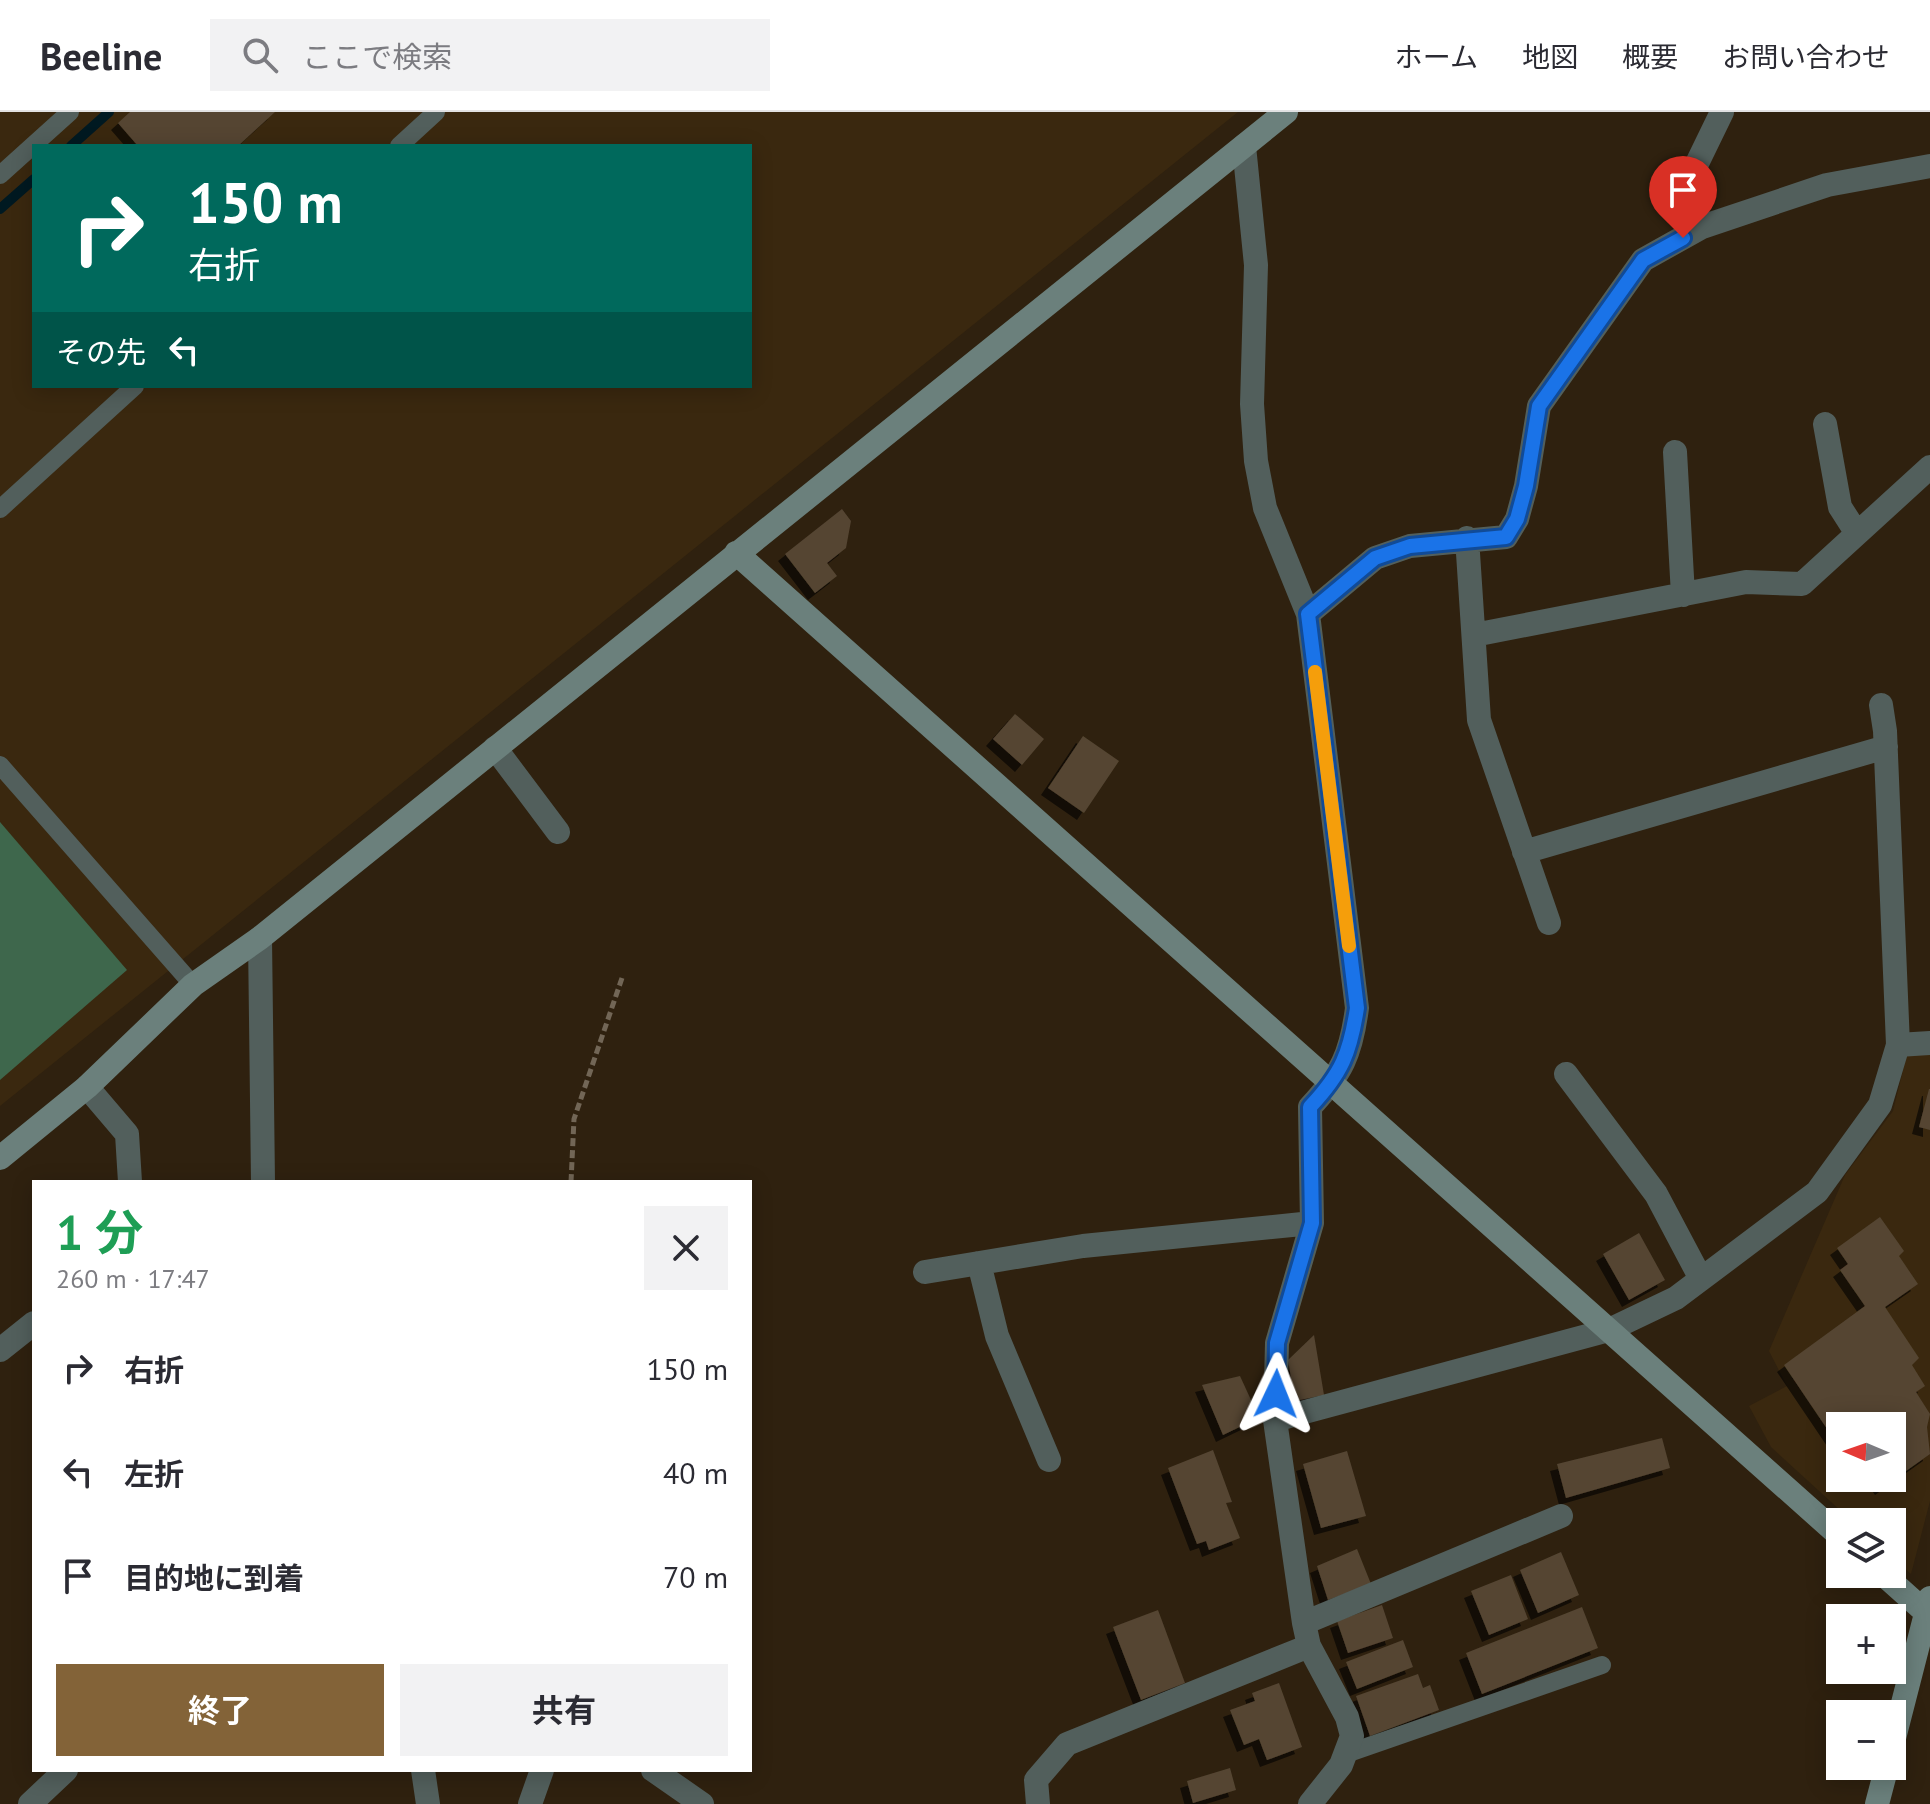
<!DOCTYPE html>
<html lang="ja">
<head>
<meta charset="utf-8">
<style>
  body { margin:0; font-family:"PT Sans","Noto Sans JP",sans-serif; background:#f2f2f3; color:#2b2b33; height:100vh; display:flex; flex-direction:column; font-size:30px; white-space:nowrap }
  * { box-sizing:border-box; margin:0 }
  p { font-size:26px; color:#7c7c81 }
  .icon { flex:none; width:44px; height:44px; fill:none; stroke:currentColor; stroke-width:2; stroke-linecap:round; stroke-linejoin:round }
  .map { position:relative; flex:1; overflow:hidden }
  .panel { position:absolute; left:32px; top:1068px; width:720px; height:592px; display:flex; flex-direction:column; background:#fff; border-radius:0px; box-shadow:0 4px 20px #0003 }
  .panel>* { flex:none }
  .guide { position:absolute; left:32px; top:32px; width:720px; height:244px; border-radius:0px; box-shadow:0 4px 20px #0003; background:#00695c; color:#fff; overflow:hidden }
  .needle { width:52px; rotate:272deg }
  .fabs { position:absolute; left:1826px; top:1300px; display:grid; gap:16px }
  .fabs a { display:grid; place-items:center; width:80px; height:80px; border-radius:0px; background:#fff; box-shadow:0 4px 20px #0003; font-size:40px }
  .pin { position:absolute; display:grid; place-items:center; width:68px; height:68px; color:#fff; margin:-82px -34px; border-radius:50% 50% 50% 0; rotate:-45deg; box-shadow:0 0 8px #0007 }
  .pin .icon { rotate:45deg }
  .me { position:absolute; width:88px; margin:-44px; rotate:2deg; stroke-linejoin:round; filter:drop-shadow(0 0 6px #0008) }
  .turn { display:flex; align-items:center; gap:28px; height:168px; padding:0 24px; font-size:36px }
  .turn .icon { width:104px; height:104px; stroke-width:2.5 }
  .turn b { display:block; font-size:56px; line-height:68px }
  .then { display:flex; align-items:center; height:76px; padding:0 24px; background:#0003; gap:16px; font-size:30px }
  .round { display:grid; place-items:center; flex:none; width:84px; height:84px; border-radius:0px; background:#f2f2f3 }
  .summary { display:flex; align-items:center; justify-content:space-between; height:136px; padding:0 24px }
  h1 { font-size:48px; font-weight:700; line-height:60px; color:#1e9e55 }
  .action { display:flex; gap:16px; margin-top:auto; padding:16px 24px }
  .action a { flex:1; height:92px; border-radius:0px; background:#836338; color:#fff; font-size:32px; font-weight:700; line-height:92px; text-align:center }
  .action a+a { background:#f2f2f3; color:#2b2b33 }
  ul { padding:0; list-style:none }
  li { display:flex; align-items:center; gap:24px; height:104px; padding:0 24px }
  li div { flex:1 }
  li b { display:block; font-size:30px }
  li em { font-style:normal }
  header { display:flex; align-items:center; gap:48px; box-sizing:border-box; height:112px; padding:0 40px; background:#fff; border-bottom:2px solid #e1e1e2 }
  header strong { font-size:38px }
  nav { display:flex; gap:44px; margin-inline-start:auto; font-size:28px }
  .search { width:560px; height:72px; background:#f2f2f3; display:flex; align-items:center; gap:20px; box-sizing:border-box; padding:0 28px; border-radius:0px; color:#7c7c81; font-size:30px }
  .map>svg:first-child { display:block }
  .built { fill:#3a280f; fill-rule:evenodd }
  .forest { fill:#3e674c }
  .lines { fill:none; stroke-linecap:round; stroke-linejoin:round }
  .stream { stroke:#001921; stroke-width:10 }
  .building { fill:#544532; filter:url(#shadow) }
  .path { stroke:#726656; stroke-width:5; stroke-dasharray:8 4; stroke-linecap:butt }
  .lane { stroke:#525f5c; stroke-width:18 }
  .street { stroke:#525f5c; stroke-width:24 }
  .secondary { stroke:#6b807c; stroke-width:24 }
  .route-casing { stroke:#114b97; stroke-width:20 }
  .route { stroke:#1a73e8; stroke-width:14 }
  .slow { stroke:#f59e0b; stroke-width:14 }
</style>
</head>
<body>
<header>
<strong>Beeline</strong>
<div class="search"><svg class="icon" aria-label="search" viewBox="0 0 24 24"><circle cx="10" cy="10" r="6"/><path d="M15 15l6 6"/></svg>ここで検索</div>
<nav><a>ホーム</a><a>地図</a><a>概要</a><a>お問い合わせ</a></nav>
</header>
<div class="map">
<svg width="1930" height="1692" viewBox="0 0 1930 1692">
  <defs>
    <filter id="shadow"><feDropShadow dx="-7" dy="7" stdDeviation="0" flood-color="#0009"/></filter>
  </defs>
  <rect width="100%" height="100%" fill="#2f210f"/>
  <path class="built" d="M0,0H1238L0,994ZM34,34H750V274H34Z
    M1907,942H1930V1389L1911,1462L1892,1445V1410H1853L1771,1335L1749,1294L1787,1274L1769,1239L1845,1063L1893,999ZM1840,1314H1892V1366H1840Z"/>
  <path class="forest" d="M0,710L127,858L0,968Z"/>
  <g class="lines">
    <path class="stream" d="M71,34L109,0
      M0,97L34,67"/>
  </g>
  <path class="building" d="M130,0H275L238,34H138L118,11Z
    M842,397L851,409L846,436L827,451L837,464L815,481L785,442Z
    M1015,602L1044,627L1022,653L993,627Z
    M1083,624L1119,649L1084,701L1048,676Z
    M1929,977H1930V1018L1919,1015Z
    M1880,1105L1904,1139L1899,1144L1918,1172L1885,1195L1919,1246L1912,1253L1925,1274L1916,1280L1930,1302L1927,1315L1930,1342L1882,1376L1875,1366H1892V1314H1840V1336L1784,1253L1865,1194L1840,1158L1848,1152L1837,1136Z
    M1639,1121L1665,1168L1629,1188L1603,1142Z
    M1314,1223L1324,1283L1295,1289L1288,1248Z
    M1240,1264L1251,1288L1250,1310L1223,1323L1202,1273Z
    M1662,1326L1670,1356L1566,1386L1557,1352Z
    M1213,1338L1232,1390L1226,1391L1240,1426L1209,1438L1206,1429L1197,1432L1168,1356Z
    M1347,1339L1366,1404L1321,1416L1303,1352Z
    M1357,1437L1371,1472L1328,1488L1317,1454Z
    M1561,1440L1579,1483L1538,1501L1520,1458Z
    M1511,1463L1528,1507L1489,1523L1471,1479Z
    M1382,1493L1393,1526L1348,1541L1337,1509Z
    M1582,1495L1598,1536L1482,1582L1466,1541Z
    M1158,1498L1185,1571L1141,1588L1113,1515Z
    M1403,1528L1413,1555L1357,1577L1346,1550Z
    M1418,1562L1423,1576L1430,1573L1439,1598L1370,1624L1356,1584Z
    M1279,1571L1302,1635L1267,1648L1259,1627L1244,1633L1230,1598L1255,1589L1252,1581Z
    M1230,1656L1236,1678L1193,1691L1187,1669Z"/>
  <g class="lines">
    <path class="path" d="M571,1070L574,1007L622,866"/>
    <path class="lane" d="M399,34L436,0
      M0,63L70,0
      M0,397L135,274
      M0,653L193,873
      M1346,1642L1602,1553"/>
    <path class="street" d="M1244,34L1256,153L1252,292L1256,349L1265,396L1308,502L1357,896C1351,942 1342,961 1310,995L1312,1111L1277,1231L1275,1308L1304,1511L1309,1534L1347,1605L1352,1624L1341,1653L1310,1692
      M1702,115L1687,72L1722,0
      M1825,312L1840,395L1856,420
      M1675,340L1683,483
      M1467,426L1479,608L1549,811
      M1308,502L1375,446L1410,434L1506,425L1517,407L1526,374L1539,294L1643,148L1702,115L1827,73L1930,54
      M1474,523L1746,470L1802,472L1930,355
      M495,636L558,720
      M1524,740L1886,635
      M260,826L263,1070
      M1898,933L1930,931
      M1566,962L1656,1082L1701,1167
      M87,975L127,1022L130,1070
      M979,1151L997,1224L1049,1348
      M925,1160L1083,1134L1312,1111
      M0,1238L34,1211
      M1275,1308L1609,1218L1676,1186L1817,1080L1880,993L1898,933L1885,619L1881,593
      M1304,1511L1561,1404
      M423,1658L428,1692
      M653,1658L702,1692
      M30,1692L66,1658
      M530,1692L542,1658
      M1038,1692L1036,1668L1067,1632L1309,1534"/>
    <path class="secondary" d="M736,441L1840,1424
      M0,1046L87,975L193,873L260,826L1286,0
      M1883,1462L1930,1504
      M1892,1634L1930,1486
      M1877,1692L1887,1654"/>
  </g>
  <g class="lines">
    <g class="route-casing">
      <path id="route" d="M1276,1282L1277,1231L1312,1111L1310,995C1342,961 1350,941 1357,896L1308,502L1375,446L1410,434L1506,425L1517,407L1526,374L1539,294L1643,148L1683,126"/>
    </g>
    <use href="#route" class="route"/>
    <path class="slow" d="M1315,560L1349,834"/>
  </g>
</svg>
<div class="fabs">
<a><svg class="needle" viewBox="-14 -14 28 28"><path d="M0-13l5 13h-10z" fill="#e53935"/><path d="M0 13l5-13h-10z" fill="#7c7c81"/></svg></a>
<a><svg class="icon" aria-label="layers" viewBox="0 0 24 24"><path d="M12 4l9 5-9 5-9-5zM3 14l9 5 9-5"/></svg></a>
<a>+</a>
<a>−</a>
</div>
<div class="pin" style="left:1683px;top:126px;background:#d93025"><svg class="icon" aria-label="arrive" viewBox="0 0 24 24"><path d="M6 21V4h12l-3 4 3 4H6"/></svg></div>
<svg class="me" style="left:1276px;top:1282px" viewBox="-20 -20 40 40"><path d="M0-17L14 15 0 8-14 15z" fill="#1a73e8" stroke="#fff" stroke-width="4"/></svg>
<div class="guide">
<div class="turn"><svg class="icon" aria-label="right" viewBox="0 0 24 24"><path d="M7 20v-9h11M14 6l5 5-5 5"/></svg><div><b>150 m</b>右折</div></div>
<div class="then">その先<svg class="icon" aria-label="left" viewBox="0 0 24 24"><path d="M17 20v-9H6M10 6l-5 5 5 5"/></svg></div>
</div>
<section class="panel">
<div class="summary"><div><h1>1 分</h1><p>260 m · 17:47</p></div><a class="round"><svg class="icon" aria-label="close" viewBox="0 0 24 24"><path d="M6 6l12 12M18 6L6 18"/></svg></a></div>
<ul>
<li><svg class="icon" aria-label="right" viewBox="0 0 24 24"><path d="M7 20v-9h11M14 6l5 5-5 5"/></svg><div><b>右折</b></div><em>150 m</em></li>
<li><svg class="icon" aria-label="left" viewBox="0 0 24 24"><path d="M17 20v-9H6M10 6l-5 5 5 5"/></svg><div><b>左折</b></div><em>40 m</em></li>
<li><svg class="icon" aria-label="arrive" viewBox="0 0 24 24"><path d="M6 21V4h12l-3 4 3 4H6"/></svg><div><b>目的地に到着</b></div><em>70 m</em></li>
</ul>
<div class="action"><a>終了</a><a>共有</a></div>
</section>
</div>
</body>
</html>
